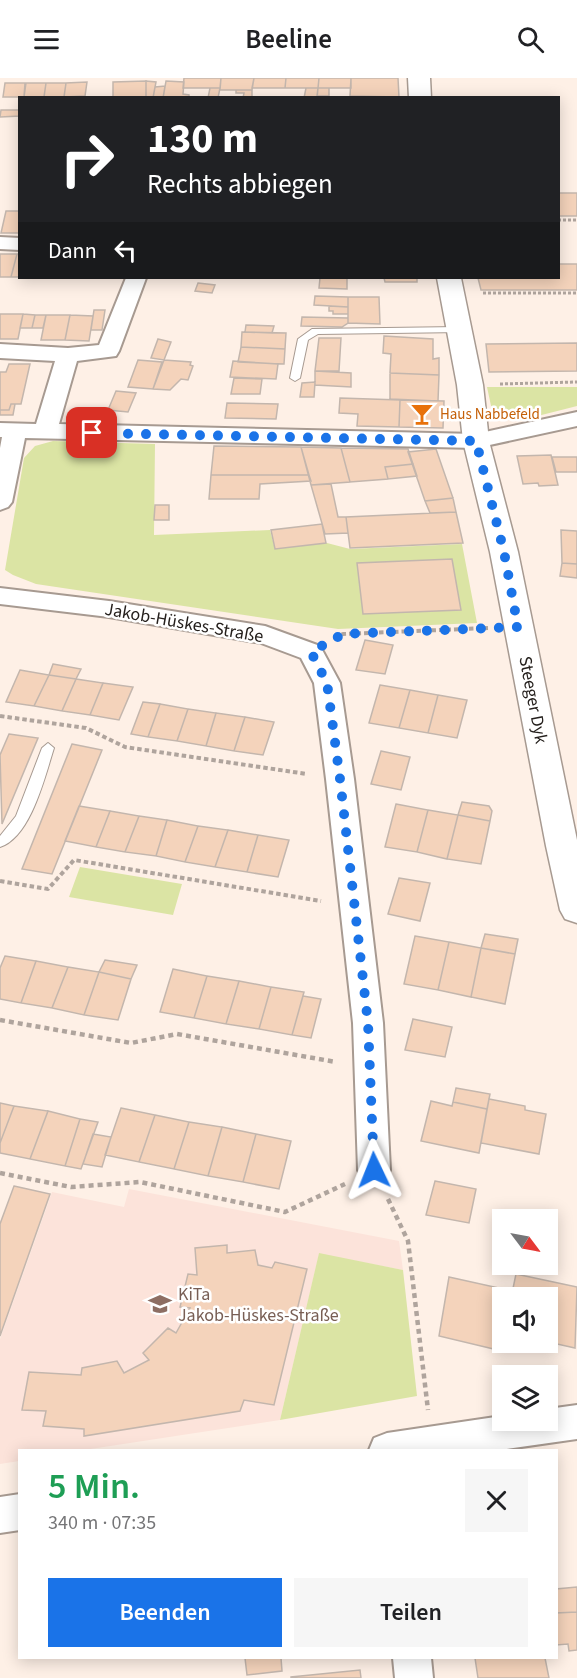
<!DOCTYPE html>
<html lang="de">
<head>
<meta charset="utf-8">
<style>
  body { margin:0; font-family:"Source Sans 3",sans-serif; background:#f6f6f6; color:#202124; height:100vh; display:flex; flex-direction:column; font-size:22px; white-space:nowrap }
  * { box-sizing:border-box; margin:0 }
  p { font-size:20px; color:#757577 }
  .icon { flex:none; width:33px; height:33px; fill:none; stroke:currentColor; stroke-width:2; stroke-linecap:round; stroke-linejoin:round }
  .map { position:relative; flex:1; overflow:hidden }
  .panel { position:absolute; left:18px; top:1371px; width:540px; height:210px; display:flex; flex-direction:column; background:#fff; border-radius:0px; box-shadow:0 3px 15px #0003 }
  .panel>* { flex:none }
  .banner { position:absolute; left:18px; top:18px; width:542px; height:183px; border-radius:0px; box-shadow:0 3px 15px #0003; background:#202124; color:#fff; overflow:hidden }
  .needle { width:39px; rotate:122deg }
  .fabs { position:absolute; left:492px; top:1131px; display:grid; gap:12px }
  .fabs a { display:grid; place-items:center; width:66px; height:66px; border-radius:0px; background:#fff; box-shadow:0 3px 15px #0003; font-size:30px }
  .pin { position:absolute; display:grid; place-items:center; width:51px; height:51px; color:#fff; margin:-26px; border-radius:12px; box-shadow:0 3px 9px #0006 }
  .me { position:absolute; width:66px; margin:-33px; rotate:358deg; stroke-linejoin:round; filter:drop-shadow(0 0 4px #0008) }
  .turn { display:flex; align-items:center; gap:21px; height:126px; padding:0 30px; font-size:27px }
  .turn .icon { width:78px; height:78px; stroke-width:2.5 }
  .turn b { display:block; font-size:42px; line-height:51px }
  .then { display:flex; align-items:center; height:57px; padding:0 30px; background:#0003; gap:12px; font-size:22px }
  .round { display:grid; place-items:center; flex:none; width:63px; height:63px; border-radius:0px; background:#f6f6f6 }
  .summary { display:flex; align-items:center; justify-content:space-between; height:102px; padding:0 30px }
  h1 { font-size:36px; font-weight:600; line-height:45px; color:#1e9e55 }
  .primary-button { display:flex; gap:12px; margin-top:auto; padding:12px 30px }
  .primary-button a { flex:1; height:69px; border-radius:0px; background:#1a73e8; color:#fff; font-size:24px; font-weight:600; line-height:69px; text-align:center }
  .primary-button a+a { background:#f6f6f6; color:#202124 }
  header { display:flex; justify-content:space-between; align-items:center; height:78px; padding:0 30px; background:#fff; font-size:27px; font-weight:600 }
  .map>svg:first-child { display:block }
  .education { fill:#fce3da }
  .green { fill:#dbe4a4 }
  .building { fill:#f4d3bb; stroke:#c3b6ad; stroke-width:1.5 }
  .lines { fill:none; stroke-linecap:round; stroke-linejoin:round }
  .lane-casing { stroke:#a79a91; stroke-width:2 }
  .street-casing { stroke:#a79a91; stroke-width:4 }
  .secondary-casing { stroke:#a79a91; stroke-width:3 }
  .path-far2 { stroke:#afa49d; stroke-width:3; stroke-dasharray:3 2; stroke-linecap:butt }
  .path-far1 { stroke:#afa49d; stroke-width:4; stroke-dasharray:4.5 3; stroke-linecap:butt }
  .path { stroke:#afa49d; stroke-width:4.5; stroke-dasharray:5 4; stroke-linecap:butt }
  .lane { fill:#fff; fill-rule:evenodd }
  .street { fill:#fff; fill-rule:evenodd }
  .secondary { fill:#fff; fill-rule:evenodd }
  .route { stroke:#1a73e8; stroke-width:10; stroke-dasharray:0 18 }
  .labels { text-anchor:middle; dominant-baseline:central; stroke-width:5; stroke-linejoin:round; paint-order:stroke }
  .far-food-label { font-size:15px; fill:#c56008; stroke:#fff; text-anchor:start }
  .street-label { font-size:18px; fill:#25201d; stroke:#fff }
  .education-label { font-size:18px; fill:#785e54; stroke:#fff; text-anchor:start }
</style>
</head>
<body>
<header><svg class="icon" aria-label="menu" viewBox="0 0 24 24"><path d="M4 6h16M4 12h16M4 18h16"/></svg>Beeline<svg class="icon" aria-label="search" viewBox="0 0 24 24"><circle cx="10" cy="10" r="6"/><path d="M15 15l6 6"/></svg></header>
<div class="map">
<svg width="577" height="1600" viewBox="0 0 577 1600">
  <rect width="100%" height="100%" fill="#fef0e6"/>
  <path class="education" d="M129,1111L399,1163L403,1192L319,1176L280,1342L84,1372H20L19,1383L0,1386V1261L52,1114L124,1129Z"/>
  <path class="green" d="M487,309H577V328L518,343L493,337Z
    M53,363L155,366L154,457L270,452L275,471L327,465L350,471L462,466L477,545L338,551L36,506L13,497L5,492L24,380L35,368Z
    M80,789L182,806L173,837L69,819Z
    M319,1175L403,1192L417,1318L280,1342Z"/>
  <path class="building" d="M184,0H221L220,10H183Z
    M221,0H254L252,12H220Z
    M254,0H286L285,10H252Z
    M286,0H319L318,10H285Z
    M319,0H351V10H318Z
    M351,0H398L399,19L350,18Z
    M146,3V20H113V4Z
    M146,3L156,4L153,20H146Z
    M166,3L184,4L183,16L189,17V20H163Z
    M87,4L85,18L64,19L66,5Z
    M5,5H25L24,19H3Z
    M26,5H46L44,19H24Z
    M46,5H66L64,19H44Z
    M165,8L163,20H153L155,9Z
    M210,10H220L218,20H208Z
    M306,10H318L317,20H304Z
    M318,10H329V18H317Z
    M236,12H252V20H243L244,15H236Z
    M1,32H20V38L0,39Z
    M558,115H577V138H558Z
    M6,133H20V155H1Z
    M0,176H17L11,199H0Z
    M17,176H20V199H11Z
    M558,186H577V212H481L478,200H558Z
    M320,200H347V211L319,210Z
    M384,200H417V204H385Z
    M198,205L215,207L212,215L195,213Z
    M315,218L348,219V229L314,227Z
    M348,219H379L380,246L348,245Z
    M329,228L348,229V236H333V233H329Z
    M94,232H105L102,252H91Z
    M0,236H23L18,261H0Z
    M23,236L35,237L32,250H20Z
    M35,237H46L43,250H32Z
    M46,237H70L65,262H41Z
    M70,237L93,238L89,263L65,262Z
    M302,239L348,240V245L342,249L301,248Z
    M246,247L274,248L272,255L245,254Z
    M242,254L286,255L285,271L241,269Z
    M384,258L433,261V281L439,280V297L390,295L391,276L383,275Z
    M319,260H341L339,293H315Z
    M158,261L171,264L164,282L151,280Z
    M577,265V293L489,294L486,266Z
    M241,269L285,271L284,286L238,284Z
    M138,282L162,284L153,311L128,309Z
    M164,282L191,284L190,287L193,288L188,302L181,301L170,312L153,311Z
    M233,283L278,286L276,301L230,299Z
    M9,286H30L21,326H11L9,332H0V294H6Z
    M315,293L351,295V309L315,307Z
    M390,295L439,297L438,323L390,321Z
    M234,300L262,301L260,316H231Z
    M315,304L314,319H300L302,305Z
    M116,313L136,315L128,334L108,332Z
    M340,320L400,322L399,349L357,348L358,336L339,335Z
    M400,322L444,323L443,350L399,349Z
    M227,325L278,326L276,341L225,340Z
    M11,326H15L13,337H0V332H9Z
    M214,368L301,369L309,397H211Z
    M301,369L341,370L350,404L311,407Z
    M341,370L408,371L413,386L385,389L388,401L350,404Z
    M436,371L453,420L425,423L408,374Z
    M551,377L558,407L539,408L538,405L523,406L517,378Z
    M552,379H577V394H556Z
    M413,386L417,398L388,401L385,389Z
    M211,397H309L311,403L260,406L259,421H209Z
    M331,406L338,439H346L348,455L325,456L311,407Z
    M453,420L456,434L430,435L425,423Z
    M155,427H169V442H154Z
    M456,434L463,465L350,470L346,439Z
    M322,446L326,465L275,471L271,452Z
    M561,452L577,453V486L562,485Z
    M452,481L461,532L363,536L357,485Z
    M562,485L577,486V500L560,498Z
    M365,562L393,567L385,596L356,592Z
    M53,586L81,591L76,601L49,597Z
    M20,592L49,597L34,628L6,624Z
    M49,597L76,601L62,633L34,628Z
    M76,601L103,605L90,637L62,633Z
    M103,605L133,609L119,642L90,637Z
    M380,607L410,612L399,650L369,645Z
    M410,612L438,617L428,655L399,650Z
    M438,617L467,622L457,660L428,655Z
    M143,624L160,626L148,659L131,656Z
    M160,626L188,631L177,663L148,659Z
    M188,631L216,635L206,668L177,663Z
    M216,635L245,639L234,673L206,668Z
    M245,639L274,644L263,677L234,673Z
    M9,656L38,660L2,746L0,677Z
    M72,666L102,672L52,796L22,791Z
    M381,673L410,679L401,712L371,706Z
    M462,724L489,728L492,733L490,743L458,737Z
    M396,726L428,732L417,774L385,769Z
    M79,728L110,733L96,769L65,763Z
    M428,732L458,737L447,781L417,774Z
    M110,733L139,738L125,774L96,769Z
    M458,737L490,743L481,786L447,781Z
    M139,738L167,742L156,778L125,774Z
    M167,742L198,748L185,784L156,778Z
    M198,748L228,752L215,789L185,784Z
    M228,752L258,757L247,794L215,789Z
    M258,757L289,762L278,799L247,794Z
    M399,800L430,805L420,843L388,836Z
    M485,856L518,861L515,876L481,870Z
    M415,858L449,864L438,912L404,906Z
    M449,864L481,870L471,919L438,912Z
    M481,870L515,876L505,926L471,919Z
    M5,878L36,883L21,925L0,921V890Z
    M105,882L137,887L131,901L99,894Z
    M36,883L68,889L52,930L21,925Z
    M68,889L99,894L84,937L52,930Z
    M173,891L207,898L194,940L160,934Z
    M99,894L131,901L118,942L84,937Z
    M207,898L239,903L226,946L194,940Z
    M239,903L271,909L259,951L226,946Z
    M271,909L304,914L292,957L259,951Z
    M303,918L321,921L311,960L292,957Z
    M413,941L452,949L445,979L405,972Z
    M456,1010L490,1016L487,1031L453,1024Z
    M489,1021L525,1028V1032L546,1036L539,1076L481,1065Z
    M431,1023L452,1028L453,1024L487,1031L479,1075L421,1063Z
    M0,1025L14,1028L0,1065Z
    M14,1028L48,1033L30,1081L0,1075V1065Z
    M121,1030L155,1037L139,1084L105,1077Z
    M48,1033L80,1041L65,1088L30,1081Z
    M155,1037L189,1044L174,1091L139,1084Z
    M80,1041L98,1044L81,1091L65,1088Z
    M189,1044L222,1049L208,1098L174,1091Z
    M222,1049L256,1056L243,1104L208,1098Z
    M93,1056L111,1059L102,1089L83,1086Z
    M256,1056L291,1063L279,1111L243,1104Z
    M435,1103L476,1111L469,1145L426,1137Z
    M14,1108L50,1116L0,1258V1146Z
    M227,1167V1175L255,1172L258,1187L272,1190L275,1184L307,1191L274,1327L244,1322L240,1333L84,1358V1351L43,1348L46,1333L22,1332L29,1294L81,1297L82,1290L117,1283L124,1295L149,1282L143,1275L168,1250L176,1255L190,1230L180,1229L188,1196L197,1197L195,1170Z
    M516,1196L577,1209L575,1270L548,1264V1220H511Z
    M449,1199L512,1213L511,1220H502V1273L439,1258Z
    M577,1509V1534L556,1535V1511Z
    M577,1534V1572L569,1573L568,1566L556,1567V1535Z
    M245,1580H281L282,1593L247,1597Z
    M475,1580H545L549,1600H478Z
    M360,1592L361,1600H291V1599Z"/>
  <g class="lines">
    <g class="lane-casing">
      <path id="lane" d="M459,249L464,252L463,254L318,256L308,262L300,300L295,303L290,300L298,261L312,251Z
        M48,665L54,670C45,698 31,759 0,769V758L16,738L42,670Z"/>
    </g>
    <g class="street-casing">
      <path id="street" d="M0,159L20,160V172L0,171Z
        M126,200H146L119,273L116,278L77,283L59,346L476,356L577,334V348L476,370L25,360L12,424L8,429L0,432V370L2,359H0V345L36,346L55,283L0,280V266L68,270L99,267Z
        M0,510L109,523L265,548L320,568L340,605L354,701L383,945L390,1092L385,1102L374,1106L363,1102L358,1092L353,945L326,701L314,605L301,580L261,565L109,539L0,526Z
        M577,1327V1361L500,1372H369L374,1360L387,1355L502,1338V1342H548V1331Z
        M20,1416V1452L0,1455V1419Z
        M393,1580H431L433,1600H395Z"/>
    </g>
    <g class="secondary-casing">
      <path id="secondary" d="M408,0H430L431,20H409Z
        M437,200H461L483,307L489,363L518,474L577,762V845L565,841L560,832L546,768L490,474L463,363L457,307Z"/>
    </g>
    <path class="path-far2" d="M558,142H577
      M483,215H577
      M500,306L577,304"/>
    <path class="path-far1" d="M335,560L343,556L488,550
      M0,638L86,650L125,669L307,696
      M0,803L48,811L74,782L321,823"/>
    <path class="path" d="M0,942L131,965L177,956L336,984
      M0,1095L71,1109L140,1104L285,1134L345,1106
      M388,1121L408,1163L428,1332"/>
    <use href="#lane" class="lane"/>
    <use href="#street" class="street"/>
    <use href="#secondary" class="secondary"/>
  </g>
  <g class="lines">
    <path class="route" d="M92,355L476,363L504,474L518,549L343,556L311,574L327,605L340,701L368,945L374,1092"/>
  </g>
  <defs>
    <g id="bar-bare" transform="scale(1.8)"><path d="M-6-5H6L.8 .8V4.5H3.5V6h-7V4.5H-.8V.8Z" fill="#e8710a" stroke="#fff" stroke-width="2.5" paint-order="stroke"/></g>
    <g id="school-bare" transform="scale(1.8)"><path d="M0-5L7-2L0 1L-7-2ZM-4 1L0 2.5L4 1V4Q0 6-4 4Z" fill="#8d6e63" stroke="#fff" stroke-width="2.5" paint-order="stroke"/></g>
  </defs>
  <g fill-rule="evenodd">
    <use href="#bar-bare" x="422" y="336"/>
    <use href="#school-bare" x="160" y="1226"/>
  </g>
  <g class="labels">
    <g class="far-food-label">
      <text x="440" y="336">Haus Nabbefeld</text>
    </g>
    <g class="street-label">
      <text transform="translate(184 545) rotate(10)">Jakob-Hüskes-Straße</text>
      <text transform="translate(533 622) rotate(79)">Steeger Dyk</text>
    </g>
    <g class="education-label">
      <text x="178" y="1216">KiTa<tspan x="178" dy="21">Jakob-Hüskes-Straße</tspan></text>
    </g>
  </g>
</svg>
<div class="fabs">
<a><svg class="needle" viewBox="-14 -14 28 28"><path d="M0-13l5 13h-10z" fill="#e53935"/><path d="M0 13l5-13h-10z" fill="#757577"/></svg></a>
<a><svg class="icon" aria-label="sound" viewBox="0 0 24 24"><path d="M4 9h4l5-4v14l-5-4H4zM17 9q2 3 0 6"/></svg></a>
<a><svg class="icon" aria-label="layers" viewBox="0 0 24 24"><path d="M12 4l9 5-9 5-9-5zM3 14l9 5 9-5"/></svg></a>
</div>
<div class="pin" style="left:92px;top:355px;background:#d93025"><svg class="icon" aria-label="arrive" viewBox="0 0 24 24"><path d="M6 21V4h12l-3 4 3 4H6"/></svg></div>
<svg class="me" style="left:374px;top:1092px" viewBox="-20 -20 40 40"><path d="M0-17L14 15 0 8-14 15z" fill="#1a73e8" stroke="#fff" stroke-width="4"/></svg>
<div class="banner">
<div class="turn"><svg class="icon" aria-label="right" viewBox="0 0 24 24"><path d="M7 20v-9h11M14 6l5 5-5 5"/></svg><div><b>130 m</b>Rechts abbiegen</div></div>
<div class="then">Dann<svg class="icon" aria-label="left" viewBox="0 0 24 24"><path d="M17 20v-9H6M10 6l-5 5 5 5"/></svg></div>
</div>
<section class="panel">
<div class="summary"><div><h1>5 Min.</h1><p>340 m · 07:35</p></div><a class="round"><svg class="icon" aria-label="close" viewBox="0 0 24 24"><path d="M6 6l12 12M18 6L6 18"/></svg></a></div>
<div class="primary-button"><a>Beenden</a><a>Teilen</a></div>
</section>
</div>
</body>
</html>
